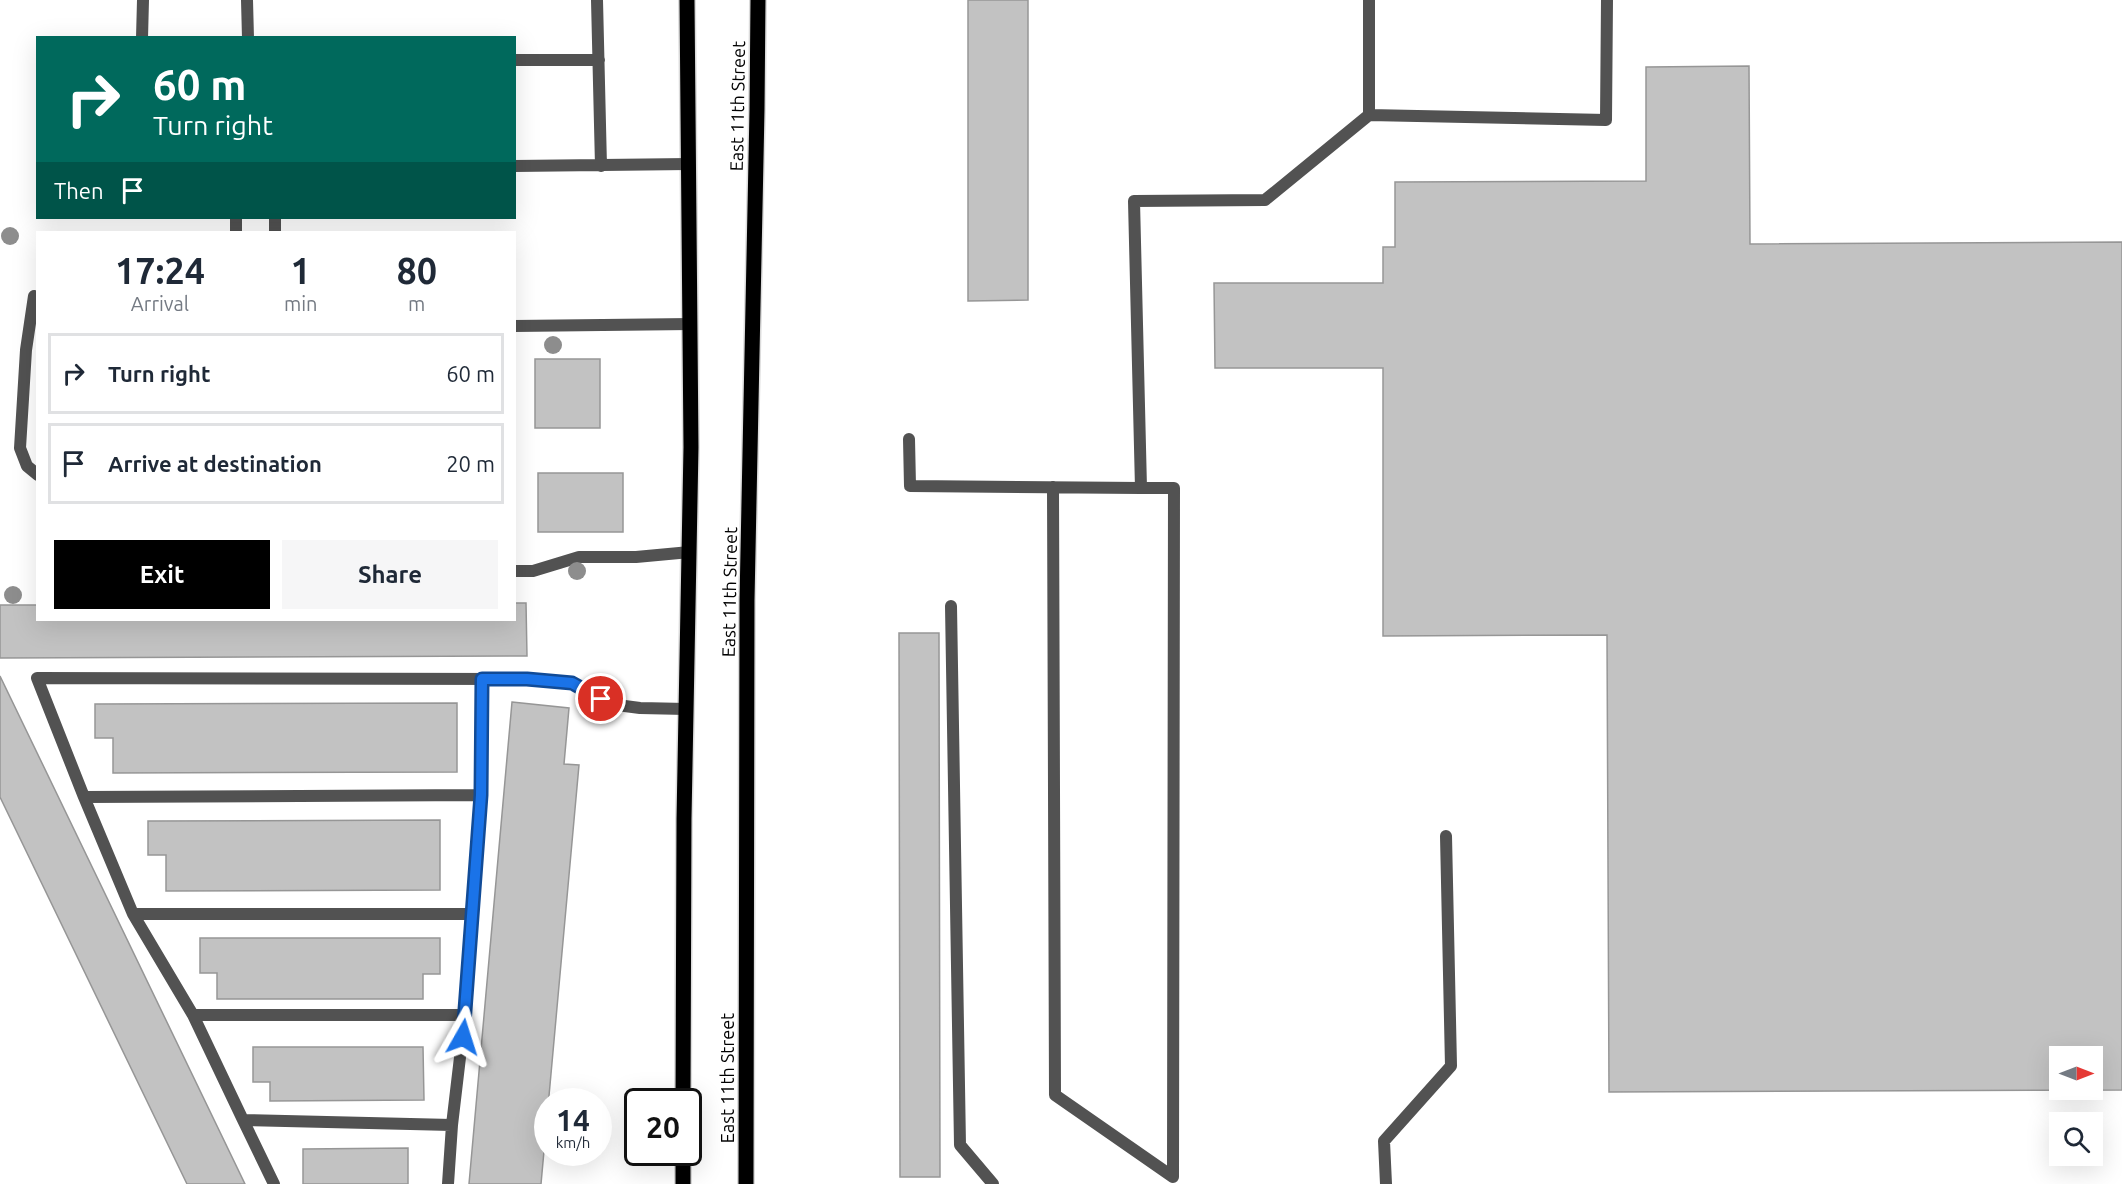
<!DOCTYPE html>
<html lang="en">
<head>
<meta charset="utf-8">
<style>
  body { margin:0; font-family:Ubuntu,sans-serif; background:#f6f6f7; color:#1f2937; height:100vh; display:flex; flex-direction:column; font-size:22px; white-space:nowrap }
  * { box-sizing:border-box; margin:0 }
  p { font-size:20px; color:#747a83 }
  .icon { flex:none; width:33px; height:33px; fill:none; stroke:currentColor; stroke-width:2; stroke-linecap:round; stroke-linejoin:round }
  .map { position:relative; flex:1; overflow:hidden }
  .details { position:absolute; left:36px; top:231px; width:480px; height:390px; display:flex; flex-direction:column; background:#fff; border-radius:0px; box-shadow:0 6px 24px #0002 }
  .details>* { flex:none }
  .guide { position:absolute; left:36px; top:36px; width:480px; height:183px; border-radius:0px; box-shadow:0 6px 24px #0002; background:#00695c; color:#fff; overflow:hidden }
  .needle { width:39px; rotate:90deg }
  .controls { position:absolute; left:2049px; top:1046px; display:grid; gap:12px }
  .controls a { display:grid; place-items:center; width:54px; height:54px; border-radius:0px; background:#fff; box-shadow:0 6px 24px #0002; font-size:30px }
  .speed { position:absolute; left:534px; top:1088px; display:flex; gap:12px; font-size:30px; font-weight:700; text-align:center }
  .speed>* { display:grid; place-content:center; width:78px; height:78px; border-radius:50%; background:#fff; box-shadow:0 6px 24px #0002; line-height:1 }
  .speed small { font-size:15px; font-weight:400 }
  .speed .limit { border:3px solid #111; border-radius:9px; background:#fff; color:#111 }
  .pin { position:absolute; display:grid; place-items:center; width:51px; height:51px; color:#fff; margin:-26px; border:3px solid #fff; border-radius:50%; box-shadow:0 2px 6px #0007 }
  .me { position:absolute; width:66px; margin:-33px; rotate:6deg; stroke-linejoin:round; filter:drop-shadow(0 0 4px #0008) }
  .turn { display:flex; align-items:center; gap:21px; height:126px; padding:0 18px; font-size:27px }
  .turn .icon { width:78px; height:78px; stroke-width:2.5 }
  .turn b { display:block; font-size:42px; line-height:51px }
  .then { display:flex; align-items:center; height:57px; padding:0 18px; background:#0003; gap:12px; font-size:22px }
  .eta { display:flex; justify-content:space-evenly; align-items:center; height:102px; text-align:center }
  .eta b { font-size:36px; font-weight:700; line-height:42px }
  .button { display:flex; gap:12px; margin-top:auto; padding:12px 18px }
  .button a { flex:1; height:69px; border-radius:0px; background:#000; color:#fff; font-size:24px; font-weight:700; line-height:69px; text-align:center }
  .button a+a { background:#f6f6f7; color:#1f2937 }
  ul { padding:0; list-style:none }
  li { display:flex; align-items:center; gap:18px; height:81px; margin:0 12px 9px; padding:0 6px; border:3px solid #e0e1e3; border-radius:0px }
  li div { flex:1 }
  li b { display:block; font-size:22px }
  li em { font-style:normal }
  .map>svg:first-child { display:block }
  .building { fill:#c2c2c2; stroke:#969696; stroke-width:1.5; fill-rule:evenodd }
  .lines { fill:none; stroke-linecap:round; stroke-linejoin:round }
  .primary-casing { stroke:#dbdbdb; stroke-width:18 }
  .lane { stroke:#525252; stroke-width:12 }
  .primary { stroke:#000; stroke-width:15 }
  .tree { fill:#8d8d8d }
  .route-casing { stroke:#114b97; stroke-width:15 }
  .route { stroke:#1a73e8; stroke-width:10 }
  .labels { text-anchor:middle; dominant-baseline:central; stroke-width:4.5; stroke-linejoin:round; paint-order:stroke }
  .street-label { font-size:18px; fill:#000; stroke:#fff }
</style>
</head>
<body>
<div class="map">
<svg width="2122" height="1184" viewBox="0 0 2122 1184">
  <rect width="100%" height="100%" fill="#fff"/>
  <path class="building" d="M968,0H1028V300L968,301Z
    M1749,66L1750,244L2122,242V1090L1609,1092L1607,635L1383,636V368H1215L1214,283H1383V247H1395V182L1646,181V67ZM2060,1056H2092V1089H2060Z
    M535,359H600V428H535Z
    M538,473H623V532H538Z
    M514,603H526L527,656L0,658V605H38V620H514Z
    M899,633H939L940,1177H900Z
    M0,676L245,1184H187L0,797Z
    M512,702L569,708L564,764L579,765L541,1184H469Z
    M457,703V772L113,773V738H95V704Z
    M440,820V890L166,891V855H148V821Z
    M200,938H440V974H423V999H217V973H200Z
    M253,1047H423L424,1100L270,1101V1082H253Z
    M408,1148V1184H303V1149Z"/>
  <g class="lines">
    <g class="primary-casing">
      <path id="primary" d="M683,1101L684,819L691,447L687,0
        M683,1184V1152
        M746,1184L747,600L757,110L758,0"/>
    </g>
    <path class="lane" d="M247,0L248,38
      M597,0L601,166
      M142,38L143,0
      M514,60H599
      M1369,115L1606,120L1607,0
      M514,166L689,164
      M236,218V232
      M275,218V232
      M34,296L26,350L20,448L27,466L38,475
      M514,326L691,324
      M909,439L910,486L1141,488H1174L1173,1177L1055,1095L1053,487
      M1141,488L1134,201L1265,200L1369,115V0
      M514,571H533L579,557H636L690,552
      M951,606L960,1145L993,1184
      M481,795L84,797L37,678L527,679L572,683L601,699L617,705L640,708L686,709
      M84,797L133,914H472
      M133,914L193,1015H465L481,795L482,679
      M193,1015L243,1120L452,1125L465,1015
      M243,1120L274,1184
      M448,1184L452,1125
      M1386,1184L1384,1141L1451,1066L1446,836"/>
    <use href="#primary" class="primary"/>
  </g>
  <g class="tree">
    <circle cx="10" cy="236" r="9"/>
    <circle cx="553" cy="345" r="9"/>
    <circle cx="577" cy="571" r="9"/>
    <circle cx="13" cy="595" r="9"/>
  </g>
  <g class="lines">
    <g class="route-casing">
      <path id="route" d="M463,1037L481,795L482,679H527L572,683L601,699"/>
    </g>
    <use href="#route" class="route"/>
  </g>
  <g class="labels">
    <g class="street-label">
      <text transform="translate(737 106) rotate(-89)">East 11th Street</text>
      <text transform="translate(729 592) rotate(-89)">East 11th Street</text>
      <text transform="translate(727 1078) rotate(-90)">East 11th Street</text>
    </g>
  </g>
</svg>
<div class="controls">
<a><svg class="needle" viewBox="-14 -14 28 28"><path d="M0-13l5 13h-10z" fill="#e53935"/><path d="M0 13l5-13h-10z" fill="#747a83"/></svg></a>
<a><svg class="icon" aria-label="search" viewBox="0 0 24 24"><circle cx="10" cy="10" r="6"/><path d="M15 15l6 6"/></svg></a>
</div>
<div class="speed"><div>14<small>km/h</small></div><div class="limit">20</div></div>
<div class="pin" style="left:601px;top:699px;background:#d93025"><svg class="icon" aria-label="arrive" viewBox="0 0 24 24"><path d="M6 21V4h12l-3 4 3 4H6"/></svg></div>
<svg class="me" style="left:463px;top:1037px" viewBox="-20 -20 40 40"><path d="M0-17L14 15 0 8-14 15z" fill="#1a73e8" stroke="#fff" stroke-width="4"/></svg>
<div class="guide">
<div class="turn"><svg class="icon" aria-label="right" viewBox="0 0 24 24"><path d="M7 20v-9h11M14 6l5 5-5 5"/></svg><div><b>60 m</b>Turn right</div></div>
<div class="then">Then<svg class="icon" aria-label="arrive" viewBox="0 0 24 24"><path d="M6 21V4h12l-3 4 3 4H6"/></svg></div>
</div>
<section class="details">
<div class="eta">
<div><b>17:24</b><p>Arrival</p></div>
<div><b>1</b><p>min</p></div>
<div><b>80</b><p>m</p></div>
</div>
<ul>
<li><svg class="icon" aria-label="right" viewBox="0 0 24 24"><path d="M7 20v-9h11M14 6l5 5-5 5"/></svg><div><b>Turn right</b></div><em>60 m</em></li>
<li><svg class="icon" aria-label="arrive" viewBox="0 0 24 24"><path d="M6 21V4h12l-3 4 3 4H6"/></svg><div><b>Arrive at destination</b></div><em>20 m</em></li>
</ul>
<div class="button"><a>Exit</a><a>Share</a></div>
</section>
</div>
</body>
</html>
